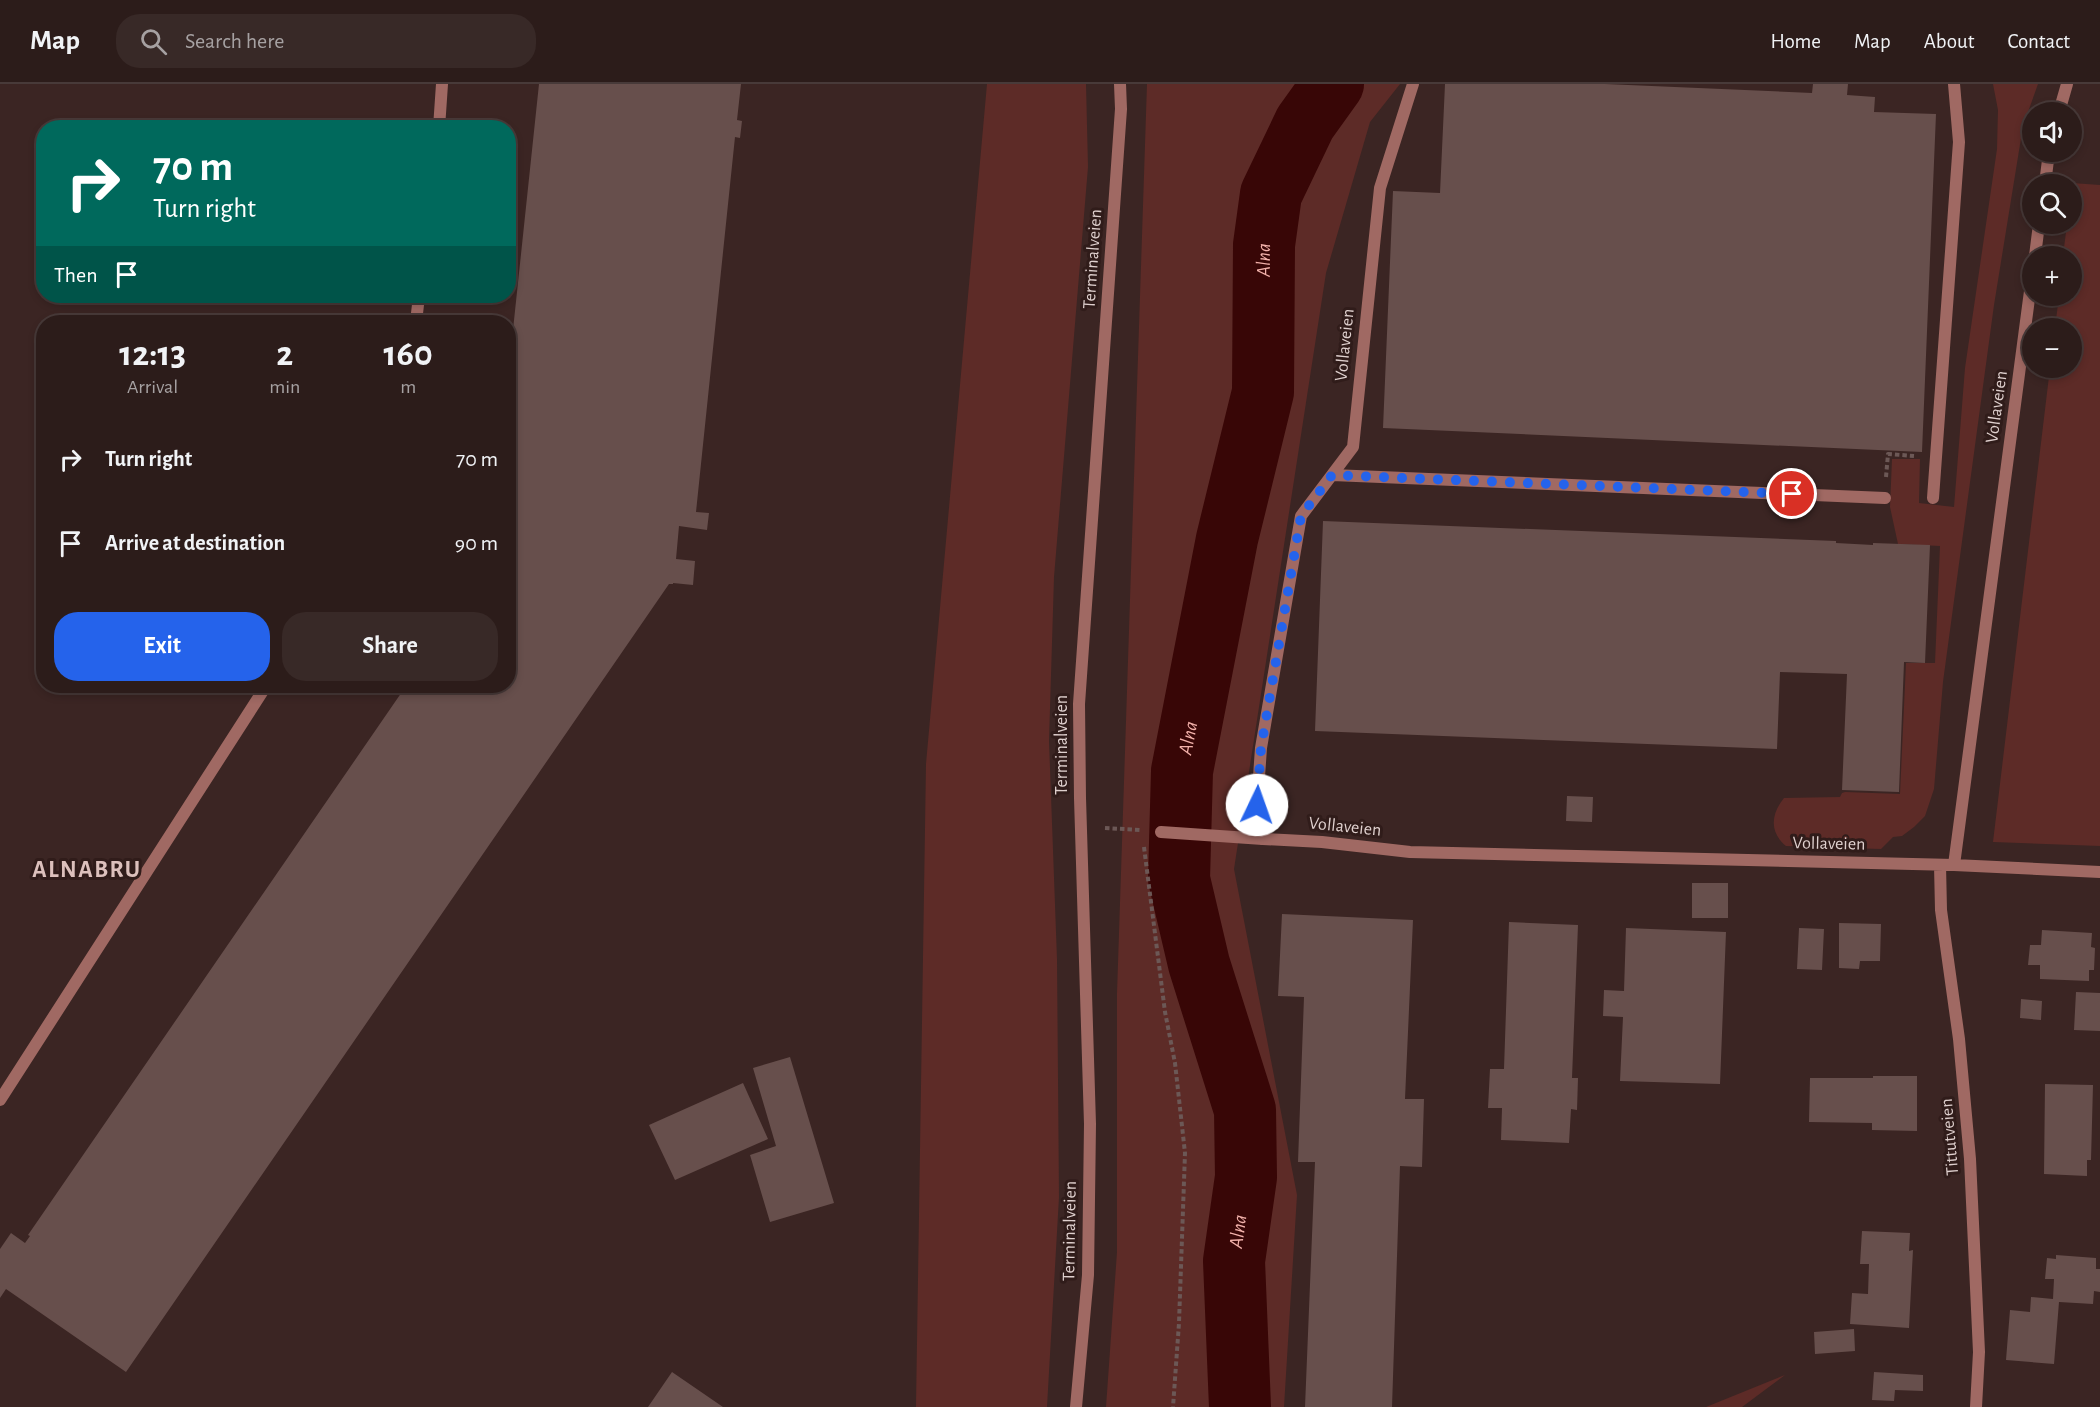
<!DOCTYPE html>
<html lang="en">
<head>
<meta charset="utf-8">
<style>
  body { margin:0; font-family:"Alegreya Sans",sans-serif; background:#382927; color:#f1f3f6; height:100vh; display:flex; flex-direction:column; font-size:22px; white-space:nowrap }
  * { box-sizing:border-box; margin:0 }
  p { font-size:20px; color:#a6a1a2 }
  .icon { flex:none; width:33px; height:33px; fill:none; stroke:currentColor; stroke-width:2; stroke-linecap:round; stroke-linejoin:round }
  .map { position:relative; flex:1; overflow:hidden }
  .side { position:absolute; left:36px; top:231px; width:480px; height:378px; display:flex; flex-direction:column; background:#2c1c1a; border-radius:24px; box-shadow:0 3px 9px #0003,0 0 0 2px #483a39 }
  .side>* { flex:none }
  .hud { position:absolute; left:36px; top:36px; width:480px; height:183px; border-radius:24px; box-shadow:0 3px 9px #0003,0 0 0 2px #483a39; background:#00695c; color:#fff; overflow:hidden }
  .fabs { position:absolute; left:2022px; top:18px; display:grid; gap:12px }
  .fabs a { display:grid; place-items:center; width:60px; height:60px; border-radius:50%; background:#2c1c1a; box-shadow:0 3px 9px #0003,0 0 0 2px #483a39; font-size:30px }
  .pin { position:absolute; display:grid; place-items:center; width:51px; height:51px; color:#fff; margin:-26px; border:3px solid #fff; border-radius:50%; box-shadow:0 2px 6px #0007 }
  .me { position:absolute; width:66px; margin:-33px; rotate:3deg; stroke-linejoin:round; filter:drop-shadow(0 0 4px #0008) }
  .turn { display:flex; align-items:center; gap:21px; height:126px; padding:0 18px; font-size:27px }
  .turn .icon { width:78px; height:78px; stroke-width:2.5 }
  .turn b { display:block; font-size:42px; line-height:51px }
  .then { display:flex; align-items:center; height:57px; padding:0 18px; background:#0003; gap:12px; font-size:22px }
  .eta { display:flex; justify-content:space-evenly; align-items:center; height:102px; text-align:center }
  .eta b { font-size:36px; font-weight:700; line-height:42px }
  .primary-button { display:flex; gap:12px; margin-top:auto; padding:12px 18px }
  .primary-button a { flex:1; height:69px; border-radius:24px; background:#2563eb; color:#fff; font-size:24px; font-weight:700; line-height:69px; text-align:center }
  .primary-button a+a { background:#382927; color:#f1f3f6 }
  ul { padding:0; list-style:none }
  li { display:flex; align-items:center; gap:18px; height:84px; padding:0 18px }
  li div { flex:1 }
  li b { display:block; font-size:22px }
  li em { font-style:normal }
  header { display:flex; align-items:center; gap:36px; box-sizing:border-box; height:84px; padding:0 30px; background:#2c1c1a; border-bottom:2px solid #483a39 }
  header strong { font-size:28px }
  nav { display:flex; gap:33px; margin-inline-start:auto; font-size:21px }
  .search { width:420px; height:54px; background:#382927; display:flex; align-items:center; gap:15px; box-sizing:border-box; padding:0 21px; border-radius:24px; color:#a6a1a2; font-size:22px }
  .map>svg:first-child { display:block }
  .green { fill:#5d2b27 }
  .water { fill:#380606 }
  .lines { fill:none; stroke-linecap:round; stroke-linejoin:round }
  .river { stroke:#380606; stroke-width:62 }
  .building { fill:#674f4c }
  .path { stroke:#6c5856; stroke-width:4; stroke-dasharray:4.5 3; stroke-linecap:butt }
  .service { stroke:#a06963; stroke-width:12 }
  .minor { stroke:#a06963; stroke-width:12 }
  .route { stroke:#2563eb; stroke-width:10; stroke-dasharray:0 18 }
  .labels { text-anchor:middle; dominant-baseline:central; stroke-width:6; stroke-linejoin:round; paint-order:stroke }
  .street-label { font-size:18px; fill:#dfd0ce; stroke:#301c1a }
  .water-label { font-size:20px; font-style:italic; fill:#f3b2ab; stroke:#301c1a }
  .district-label { font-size:24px; font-weight:bold; letter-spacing:1.5px; fill:#dcc0bc; stroke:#301c1a }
</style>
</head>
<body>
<header>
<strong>Map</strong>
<div class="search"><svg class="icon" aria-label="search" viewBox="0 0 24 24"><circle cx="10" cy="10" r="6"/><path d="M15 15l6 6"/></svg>Search here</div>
<nav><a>Home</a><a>Map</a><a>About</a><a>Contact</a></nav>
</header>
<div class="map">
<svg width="2100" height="1323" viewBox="0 0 2100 1323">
  <rect width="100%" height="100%" fill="#3b2523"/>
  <path class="green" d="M987,0H1086L1088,83L1054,493L1049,657L1057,875L1059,1113L1047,1323H916L926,680Z
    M1147,0H1400L1370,38L1326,189L1234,785L1297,1111L1284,1323H1106L1117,1168V910Z
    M1993,0H2038L2023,42L1994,221L1943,598L1934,705L1925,732L1914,743L1902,752L1893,753L1881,765L1786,762C1769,748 1771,730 1784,714L1840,713L1842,709L1845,708L1900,710L1906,579H1935L1940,462L1898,460L1890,423L1892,375H1920L1919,419L1954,423L1965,284L1997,65L1998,26Z
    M2072,99L2100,101V762L1993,758L2050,284H2072V244H2055L2059,212H2072V172H2063L2067,140H2072Z
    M1785,1291L1742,1323H1706Z"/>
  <path class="water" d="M1195,779C1196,814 1202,850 1213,884C1221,907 1231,929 1241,952C1251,975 1256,999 1261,1023L1232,1027C1220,980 1202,935 1187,889C1177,854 1170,817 1164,780Z"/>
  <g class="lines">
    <path class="river" id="s1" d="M1240,1323L1234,1177L1246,1093L1245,1026L1199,880L1179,795L1182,687L1227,455L1263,308L1264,161L1271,110L1305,39L1333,0"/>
  </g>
  <path class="building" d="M539,0H741L737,36L742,37L740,54L735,53L696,428L709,429L707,446L679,442L676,475L695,477L693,501L673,499V500H669L126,1288L6,1205L0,1214V1165L11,1149L25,1159L30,1152L28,1151L406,602H508V293Z
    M1445,0H1605L1812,9L1813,0H1848L1847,11L1875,13L1874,28L1936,30L1922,368L1383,344L1393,107L1440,109Z
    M1323,437L1836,457V459L1873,461V459L1930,461L1925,579L1904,578L1899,708L1842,706L1847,590L1780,588L1777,665L1315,647Z
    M1567,712L1593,713L1592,738L1566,737Z
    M1692,799H1728V834H1692Z
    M1282,830L1413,836L1405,1015H1424L1422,1083L1400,1082L1392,1323H1305L1315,1078H1298L1304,913L1278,912Z
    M1509,838L1578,841L1572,994H1578L1577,1026L1571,1025L1569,1059L1501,1056L1502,1024H1488L1490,985H1504Z
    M1839,839L1881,840L1880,877H1860L1859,885L1839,884Z
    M1626,844L1726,848L1720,1000L1620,997L1623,933L1603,932L1604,906L1624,907Z
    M1799,844L1824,845L1822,886L1797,885Z
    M2042,846L2092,849L2091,863L2095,864L2094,886H2089V897L2040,895V881H2028L2030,861H2041Z
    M2076,908L2100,909V947L2074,946Z
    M2021,915L2042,917L2041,936L2020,934Z
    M790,973L834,1119L770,1138L750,1071L776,1062L753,984Z
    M1873,992H1917V1047L1872,1046V1039L1809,1038L1810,994H1873Z
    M743,999L768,1055L675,1096L649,1041Z
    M2045,1000L2093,1001L2091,1076H2087V1092L2044,1090Z
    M1862,1147L1910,1149L1909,1167L1913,1166L1909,1244L1850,1240L1852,1209L1868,1210L1869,1180H1860Z
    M2056,1171L2096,1174V1185H2100V1208L2094,1207L2093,1220L2059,1218L2054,1280L2006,1276L2010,1226L2030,1228L2031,1213L2053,1215L2054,1195H2045L2047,1174L2056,1175Z
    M1854,1245L1855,1267L1815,1270L1814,1248Z
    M672,1288L723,1323H648Z
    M1874,1288L1923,1291V1307L1895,1306L1894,1317L1872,1316Z"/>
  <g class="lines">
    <path class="path" d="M1886,393L1888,370L1914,372
      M1105,744L1140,746
      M1144,763L1165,928L1175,979L1185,1069L1179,1239L1173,1323"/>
    <path class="service" d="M439,44L442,0
      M416,238L419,212
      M1332,391L1885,414
      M1933,414L1959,58L1954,0
      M1257,721L1261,664L1301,432L1353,363L1380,104L1413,0
      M1161,748L1263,755
      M0,1016L266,602"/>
    <path class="minor" d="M2059,28L2067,0
      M2045,100L2049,68
      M2035,172L2039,140
      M1257,721L1263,755L1322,758L1410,768L1954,781L2100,788
      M1940,781L1941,826L1959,955L1970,1075L1979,1268L1976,1323
      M1954,781L2032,192
      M1076,1323L1088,1191L1090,1040L1080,714L1079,620L1121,25L1120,0"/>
  </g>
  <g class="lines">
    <path class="route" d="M1257,721L1261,664L1301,432L1332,391L1792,410"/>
  </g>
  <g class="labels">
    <g class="street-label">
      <text transform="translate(1093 175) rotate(-86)">Terminalveien</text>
      <text transform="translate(1345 261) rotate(-84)">Vollaveien</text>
      <text transform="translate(1997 323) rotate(-82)">Vollaveien</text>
      <text transform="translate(1062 661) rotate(-90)">Terminalveien</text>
      <text transform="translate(1345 743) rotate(6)">Vollaveien</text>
      <text transform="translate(1829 760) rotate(1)">Vollaveien</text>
      <text transform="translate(1950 1053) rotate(-95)">Tittutveien</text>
      <text transform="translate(1070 1147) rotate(-89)">Terminalveien</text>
    </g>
    <g class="water-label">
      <text stroke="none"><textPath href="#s1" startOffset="1166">Alna</textPath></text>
      <text stroke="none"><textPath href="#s1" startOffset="680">Alna</textPath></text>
      <text stroke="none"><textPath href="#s1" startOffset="176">Alna</textPath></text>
    </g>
    <g class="district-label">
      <text x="87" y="786">ALNABRU</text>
    </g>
  </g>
</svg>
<div class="fabs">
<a><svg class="icon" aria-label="sound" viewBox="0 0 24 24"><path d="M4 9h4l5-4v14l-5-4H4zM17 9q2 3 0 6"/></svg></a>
<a><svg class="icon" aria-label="search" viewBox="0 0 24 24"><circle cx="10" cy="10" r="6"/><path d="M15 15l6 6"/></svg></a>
<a>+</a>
<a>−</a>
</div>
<div class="pin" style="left:1792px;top:410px;background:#d93025"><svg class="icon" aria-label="arrive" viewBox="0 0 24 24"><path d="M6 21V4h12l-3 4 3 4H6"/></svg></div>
<svg class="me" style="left:1257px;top:721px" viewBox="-20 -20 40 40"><circle r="19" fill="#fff"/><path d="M0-13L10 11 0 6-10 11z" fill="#2563eb"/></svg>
<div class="hud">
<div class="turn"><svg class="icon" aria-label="right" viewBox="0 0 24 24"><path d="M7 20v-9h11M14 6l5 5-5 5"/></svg><div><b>70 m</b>Turn right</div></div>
<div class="then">Then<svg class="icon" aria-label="arrive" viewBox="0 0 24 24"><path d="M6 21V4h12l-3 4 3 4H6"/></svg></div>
</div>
<section class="side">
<div class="eta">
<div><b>12:13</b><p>Arrival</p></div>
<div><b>2</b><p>min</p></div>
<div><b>160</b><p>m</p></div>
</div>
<ul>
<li><svg class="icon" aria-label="right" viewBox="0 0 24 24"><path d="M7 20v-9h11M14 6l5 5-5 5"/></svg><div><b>Turn right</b></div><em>70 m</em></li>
<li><svg class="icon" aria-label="arrive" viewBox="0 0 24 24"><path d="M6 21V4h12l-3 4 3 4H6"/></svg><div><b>Arrive at destination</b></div><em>90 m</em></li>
</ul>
<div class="primary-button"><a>Exit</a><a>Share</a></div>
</section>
</div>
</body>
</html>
